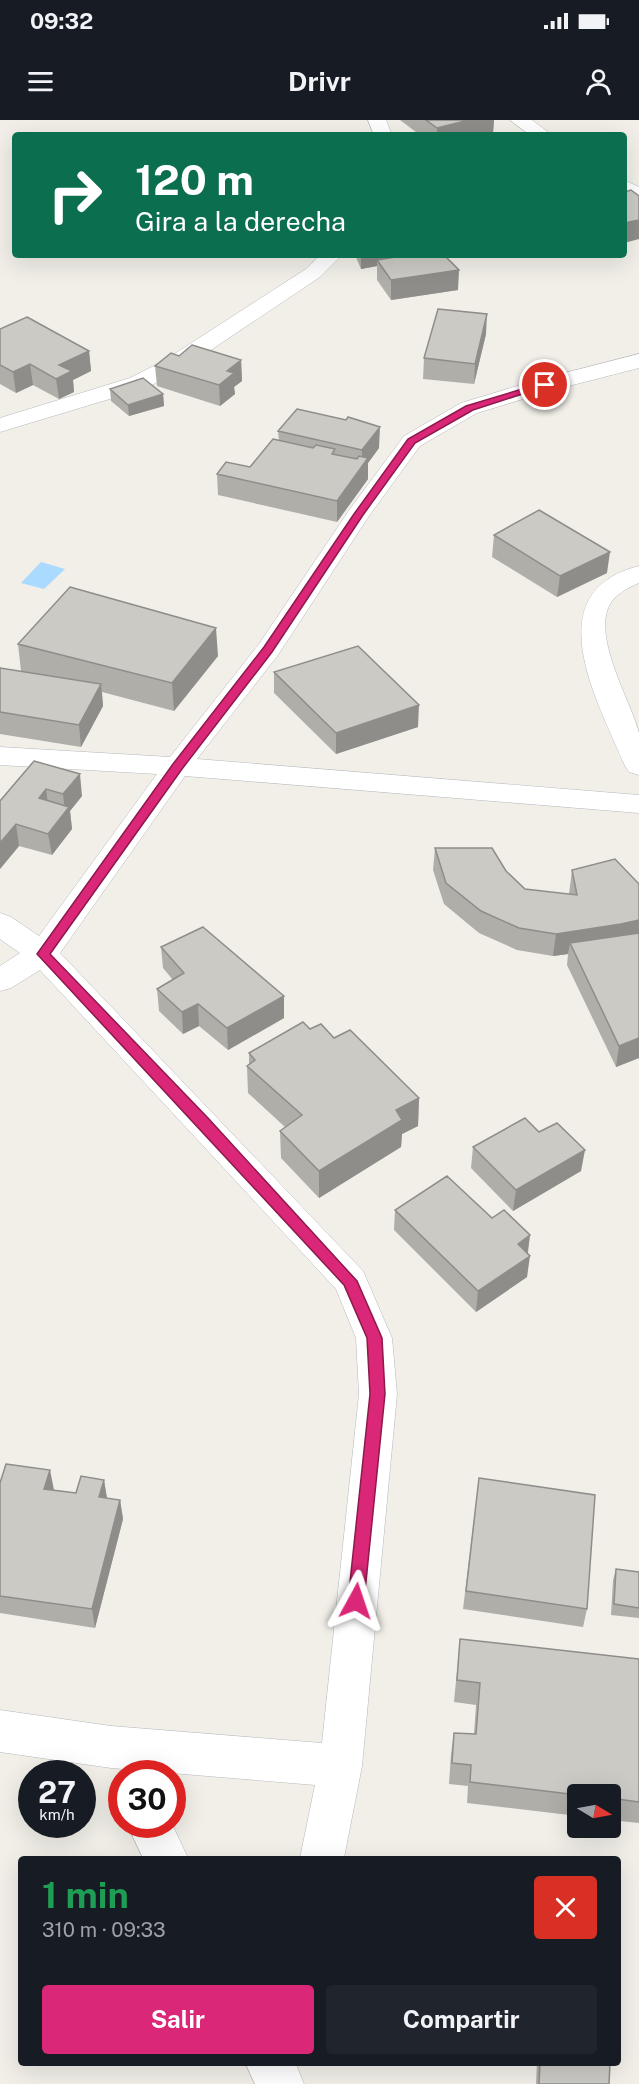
<!DOCTYPE html>
<html lang="es">
<head>
<meta charset="utf-8">
<style>
  body { margin:0; font-family:"Public Sans",sans-serif; background:#20242c; color:#f1f3f6; height:100vh; display:flex; flex-direction:column; font-size:22px; white-space:nowrap }
  * { box-sizing:border-box; margin:0 }
  p { font-size:20px; color:#9ea1a6 }
  .icon { flex:none; width:33px; height:33px; fill:none; stroke:currentColor; stroke-width:2; stroke-linecap:round; stroke-linejoin:round }
  .map { position:relative; flex:1; overflow:hidden }
  .panel { position:absolute; left:18px; top:1736px; width:603px; height:210px; display:flex; flex-direction:column; background:#171b24; border-radius:6px; box-shadow:0 6px 24px #0002 }
  .panel>* { flex:none }
  .top-card { position:absolute; left:12px; top:12px; width:615px; height:126px; border-radius:6px; box-shadow:0 6px 24px #0002; background:#0b6e4f; color:#fff; overflow:hidden }
  .needle { width:39px; rotate:100deg }
  .tools { position:absolute; left:567px; top:1664px; display:grid; gap:12px }
  .tools a { display:grid; place-items:center; width:54px; height:54px; border-radius:6px; background:#171b24; box-shadow:0 6px 24px #0002; font-size:30px }
  .speed { position:absolute; left:18px; top:1640px; display:flex; gap:12px; font-size:30px; font-weight:700; text-align:center }
  .speed>* { display:grid; place-content:center; width:78px; height:78px; border-radius:50%; background:#171b24; box-shadow:0 6px 24px #0002; line-height:1 }
  .speed small { font-size:15px; font-weight:400 }
  .speed .limit { border:9px solid #d22; background:#fff; color:#111 }
  .pin { position:absolute; display:grid; place-items:center; width:51px; height:51px; color:#fff; margin:-26px; border:3px solid #fff; border-radius:50%; box-shadow:0 2px 6px #0007 }
  .me { position:absolute; width:66px; margin:-33px; rotate:5deg; stroke-linejoin:round; filter:drop-shadow(0 0 4px #0008) }
  .turn { display:flex; align-items:center; gap:21px; height:126px; padding:0 24px; font-size:27px }
  .turn .icon { width:78px; height:78px; stroke-width:2.5 }
  .turn b { display:block; font-size:42px; line-height:51px }
  .round { display:grid; place-items:center; flex:none; width:63px; height:63px; border-radius:6px; background:#20242c }
  .overview { display:flex; align-items:center; justify-content:space-between; height:102px; padding:0 24px }
  h1 { font-size:36px; font-weight:700; line-height:45px; color:#1e9e55 }
  .action { display:flex; gap:12px; margin-top:auto; padding:12px 24px }
  .action a { flex:1; height:69px; border-radius:6px; background:#db2777; color:#fff; font-size:24px; font-weight:700; line-height:69px; text-align:center }
  .action a+a { background:#20242c; color:#f1f3f6 }
  .status { display:flex; justify-content:space-between; align-items:center; height:42px; padding:0 30px; background:#171b24; direction:ltr }
  .status svg { height:16px; fill:currentColor }
  header { display:flex; justify-content:space-between; align-items:center; height:78px; padding:0 24px; background:#171b24; font-size:27px; font-weight:700 }
  .map>svg:first-child { display:block }
  .water { fill:#aadaff }
  .lines { fill:none; stroke-linecap:round; stroke-linejoin:round }
  .street-casing { stroke:#b5b8bc; stroke-width:1 }
  .street { fill:#fff; fill-rule:evenodd }
  .wall { fill:#afaea9 }
  .shaded-wall { fill:#8f8d8a }
  .building { fill:#cccac5; stroke:#8f8d8a; stroke-width:1.5 }
  .route { fill:#db2777; stroke:#8e194d; stroke-width:1.5 }
</style>
</head>
<body>
<div class="status"><b>09:32</b><svg viewBox="0 0 49 12"><path d="M0 12V9h3v3zM5 12V6h3v6zM10 12V3h3v9zM15 12V0h3v12zM26 1h20v11H26zM47 4h2v5h-2z"/></svg></div>
<header><svg class="icon" aria-label="menu" viewBox="0 0 24 24"><path d="M4 6h16M4 12h16M4 18h16"/></svg>Drivr<svg class="icon" aria-label="person" viewBox="0 0 24 24"><circle cx="12" cy="8" r="4"/><path d="M4 21q1-7 8-7t8 7"/></svg></header>
<div class="map">
<svg width="639" height="1964" viewBox="0 0 639 1964">
  <rect width="100%" height="100%" fill="#f1efe8"/>
  <path class="water" d="M41,442L65,449L44,469L21,463Z"/>
  <g class="lines">
    <g class="street-casing">
      <path id="street" d="M368,0H386L392,15H374Z
        M510,0H532L552,15H530Z
        M624,60L639,67V82L624,75Z
        M320,135H342L320,157L181,250L146,268L0,312V298L130,258L165,240L306,149Z
        M639,234V248L553,270L477,293L420,326L369,396L278,535L197,639L639,675V693L185,656L60,833L363,1151L392,1218L397,1274L362,1646L344,1738H300L315,1665L111,1648L0,1632V1590L111,1606L322,1623L359,1274L356,1218L336,1169L40,850L11,868L0,871V846L20,833L0,819V793L11,797L39,816L157,654L0,645V627L170,637L259,524L350,389L404,316L461,283L537,260Z
        M639,446V463C630,467 619,472 612,481C589,513 631,581 639,613C639,626 639,642 639,655L629,652L625,646C598,582 535,472 639,446Z
        M127,1704H172L188,1738H143Z
        M245,1942H295L304,1964H255Z"/>
    </g>
    <use href="#street" class="street"/>
  </g>
  <path class="wall" d="M400,0H494L493,13L484,15H420Z
    M355,135H444L458,170L391,180L377,160V146L361,149Z
    M0,209L89,231L91,251L73,260L74,272L59,279L33,265L16,273L0,264Z
    M486,214L474,264L423,259L424,238Z
    M179,236L241,240L242,261L234,267L235,274L220,286L157,266L155,246Z
    M110,269L163,274L164,286L129,296L111,281Z
    M278,311L379,328L368,343V359L337,402L218,375L217,354L250,347L279,321Z
    M494,415L607,453L557,477L492,437Z
    M18,524L218,536L174,591L102,572L103,586L81,627L0,614V548L21,551Z
    M274,552L418,607L336,634L274,573Z
    M34,641L82,676L70,691L72,709L52,735L19,726L0,749Z
    M435,728L506,751L525,769L569,774L572,750L639,938L616,947L567,845L568,834L553,836L517,830L479,813L444,784L433,750Z
    M161,827L284,876V898L228,930L199,906L183,914L159,891L157,869L173,860L163,848Z
    M310,909L334,918L419,978L418,1006L402,1014L401,1027L319,1078L281,1038L280,1011L285,1007L248,973L247,946L249,944V933Z
    M539,1012L581,1051L513,1091L471,1048L473,1027Z
    M395,1090L492,1098L530,1115L528,1133L527,1157L476,1192L394,1110Z
    M479,1358L587,1489L583,1507L463,1489Z
    M104,1360L107,1378L120,1380L123,1399L95,1508L0,1493V1363L76,1373Z
    M616,1449L639,1452V1498L611,1495L613,1460Z
    M460,1519L639,1539V1703L610,1700V1674H578V1696L467,1683L468,1666L449,1664L451,1634L454,1613L474,1614L476,1585L454,1582Z
    M537,1942H610L609,1964H536Z"/>
  <path class="shaded-wall" d="M469,0H494L493,13L484,15H437V8Z
    M639,100V119L624,123V103Z
    M361,135H385V144L377,140V146L361,149Z
    M459,150L458,170L391,180V160Z
    M487,194L486,214L474,264L475,244Z
    M89,231L91,251L73,260L74,272L59,279L56,259L59,245Z
    M241,240L242,261L234,267L235,274L220,286L219,265L227,251Z
    M30,244L33,265L16,273L13,252Z
    M163,274L164,286L129,296L128,285Z
    M380,307L379,328L368,343V359L337,402V381L362,346V330Z
    M610,432L607,453L557,477L560,456Z
    M216,508L218,536L174,591L172,563Z
    M101,564L103,586L81,627L79,605Z
    M419,585L418,607L336,634V613Z
    M80,654L82,676L70,691L72,709L52,735L48,714L65,692L63,674Z
    M46,669L49,691L39,678Z
    M16,704L19,726L0,749V723Z
    M639,800V821L570,823L568,834L553,836L556,814Z
    M284,876V898L228,930L227,908Z
    M198,884L199,906L183,914L182,892Z
    M639,918V938L616,947L619,926Z
    M419,978L418,1006L402,1014L401,1027L319,1078V1051L396,990Z
    M585,1030L581,1051L513,1091L516,1070Z
    M530,1115L527,1136L518,1124Z
    M530,1136L527,1157L476,1192L478,1171Z
    M50,1350L54,1370L44,1369Z
    M104,1360L107,1379L99,1377Z
    M120,1380L123,1399L95,1508L92,1489Z"/>
  <path class="building" d="M426,0H469L437,8Z
    M631,70L639,76V100L624,103V72Z
    M395,135H444L459,150L391,160L377,140L396,137Z
    M438,189L487,194L475,244L424,238Z
    M27,197L89,231L59,245L72,251L56,259L30,244L13,252L0,245V209Z
    M192,225L241,240L227,251L234,253L219,265L155,246L171,233L179,236Z
    M143,258L163,274L128,285L110,269Z
    M297,289L346,300L348,297L380,307L362,330L278,311Z
    M273,319L313,328L316,325L335,329L332,334L357,339L359,336L368,338L337,381L217,354L226,342L250,347Z
    M539,390L610,432L560,456L494,415Z
    M70,467L216,508L172,563L18,524Z
    M358,526L419,585L336,613L274,552Z
    M0,548L101,564L79,605L0,592Z
    M34,641L80,654L63,674L46,669L39,678L69,687L48,714L16,704L0,723V681Z
    M435,728H492L506,751L525,769L577,775L572,750L615,739L639,764V800L621,804L556,814L519,808L481,791L446,763Z
    M203,807L284,876L227,908L198,884L182,892L157,869L184,853L161,827Z
    M639,813V918L619,926L570,823Z
    M303,902L310,909L321,904L334,918L350,910L419,978L396,990L402,1000L319,1051L280,1011L302,995L247,946L255,940L249,933Z
    M525,998L539,1012L557,1003L585,1030L516,1070L473,1027Z
    M447,1056L492,1098L504,1090L530,1115L518,1124L530,1136L478,1171L395,1090Z
    M6,1344L50,1350L44,1369L76,1373L81,1356L104,1360L99,1377L120,1380L92,1489L0,1476V1363Z
    M479,1358L595,1375L587,1489L466,1471Z
    M616,1449L639,1452V1488L614,1484Z
    M460,1519L639,1539V1682L610,1678V1674L578,1675L470,1662L471,1645L452,1643L454,1613L476,1614L480,1563L457,1560Z
    M540,1942H610L609,1964H539Z"/>
  <path class="route" d="M542,263L550,265L473,290L415,323L363,395L272,532L182,649L50,834L208,998L357,1161L382,1218L385,1274L364,1481L362,1487L356,1489L350,1487L348,1481L370,1274L367,1218L344,1165L37,834L173,644L264,527L354,394L408,319L466,286Z"/>
</svg>
<div class="tools">
<a><svg class="needle" viewBox="-14 -14 28 28"><path d="M0-13l5 13h-10z" fill="#e53935"/><path d="M0 13l5-13h-10z" fill="#9ea1a6"/></svg></a>
</div>
<div class="speed"><div>27<small>km/h</small></div><div class="limit">30</div></div>
<div class="pin" style="left:545px;top:265px;background:#d93025"><svg class="icon" aria-label="arrive" viewBox="0 0 24 24"><path d="M6 21V4h12l-3 4 3 4H6"/></svg></div>
<svg class="me" style="left:356px;top:1481px" viewBox="-20 -20 40 40"><path d="M0-17L14 15 0 8-14 15z" fill="#db2777" stroke="#fff" stroke-width="4"/></svg>
<div class="top-card">
<div class="turn"><svg class="icon" aria-label="right" viewBox="0 0 24 24"><path d="M7 20v-9h11M14 6l5 5-5 5"/></svg><div><b>120 m</b>Gira a la derecha</div></div>
</div>
<section class="panel">
<div class="overview"><div><h1>1 min</h1><p>310 m · 09:33</p></div><a class="round" style="background:#d93025;color:#fff"><svg class="icon" aria-label="close" viewBox="0 0 24 24"><path d="M6 6l12 12M18 6L6 18"/></svg></a></div>
<div class="action"><a>Salir</a><a>Compartir</a></div>
</section>
</div>
</body>
</html>
